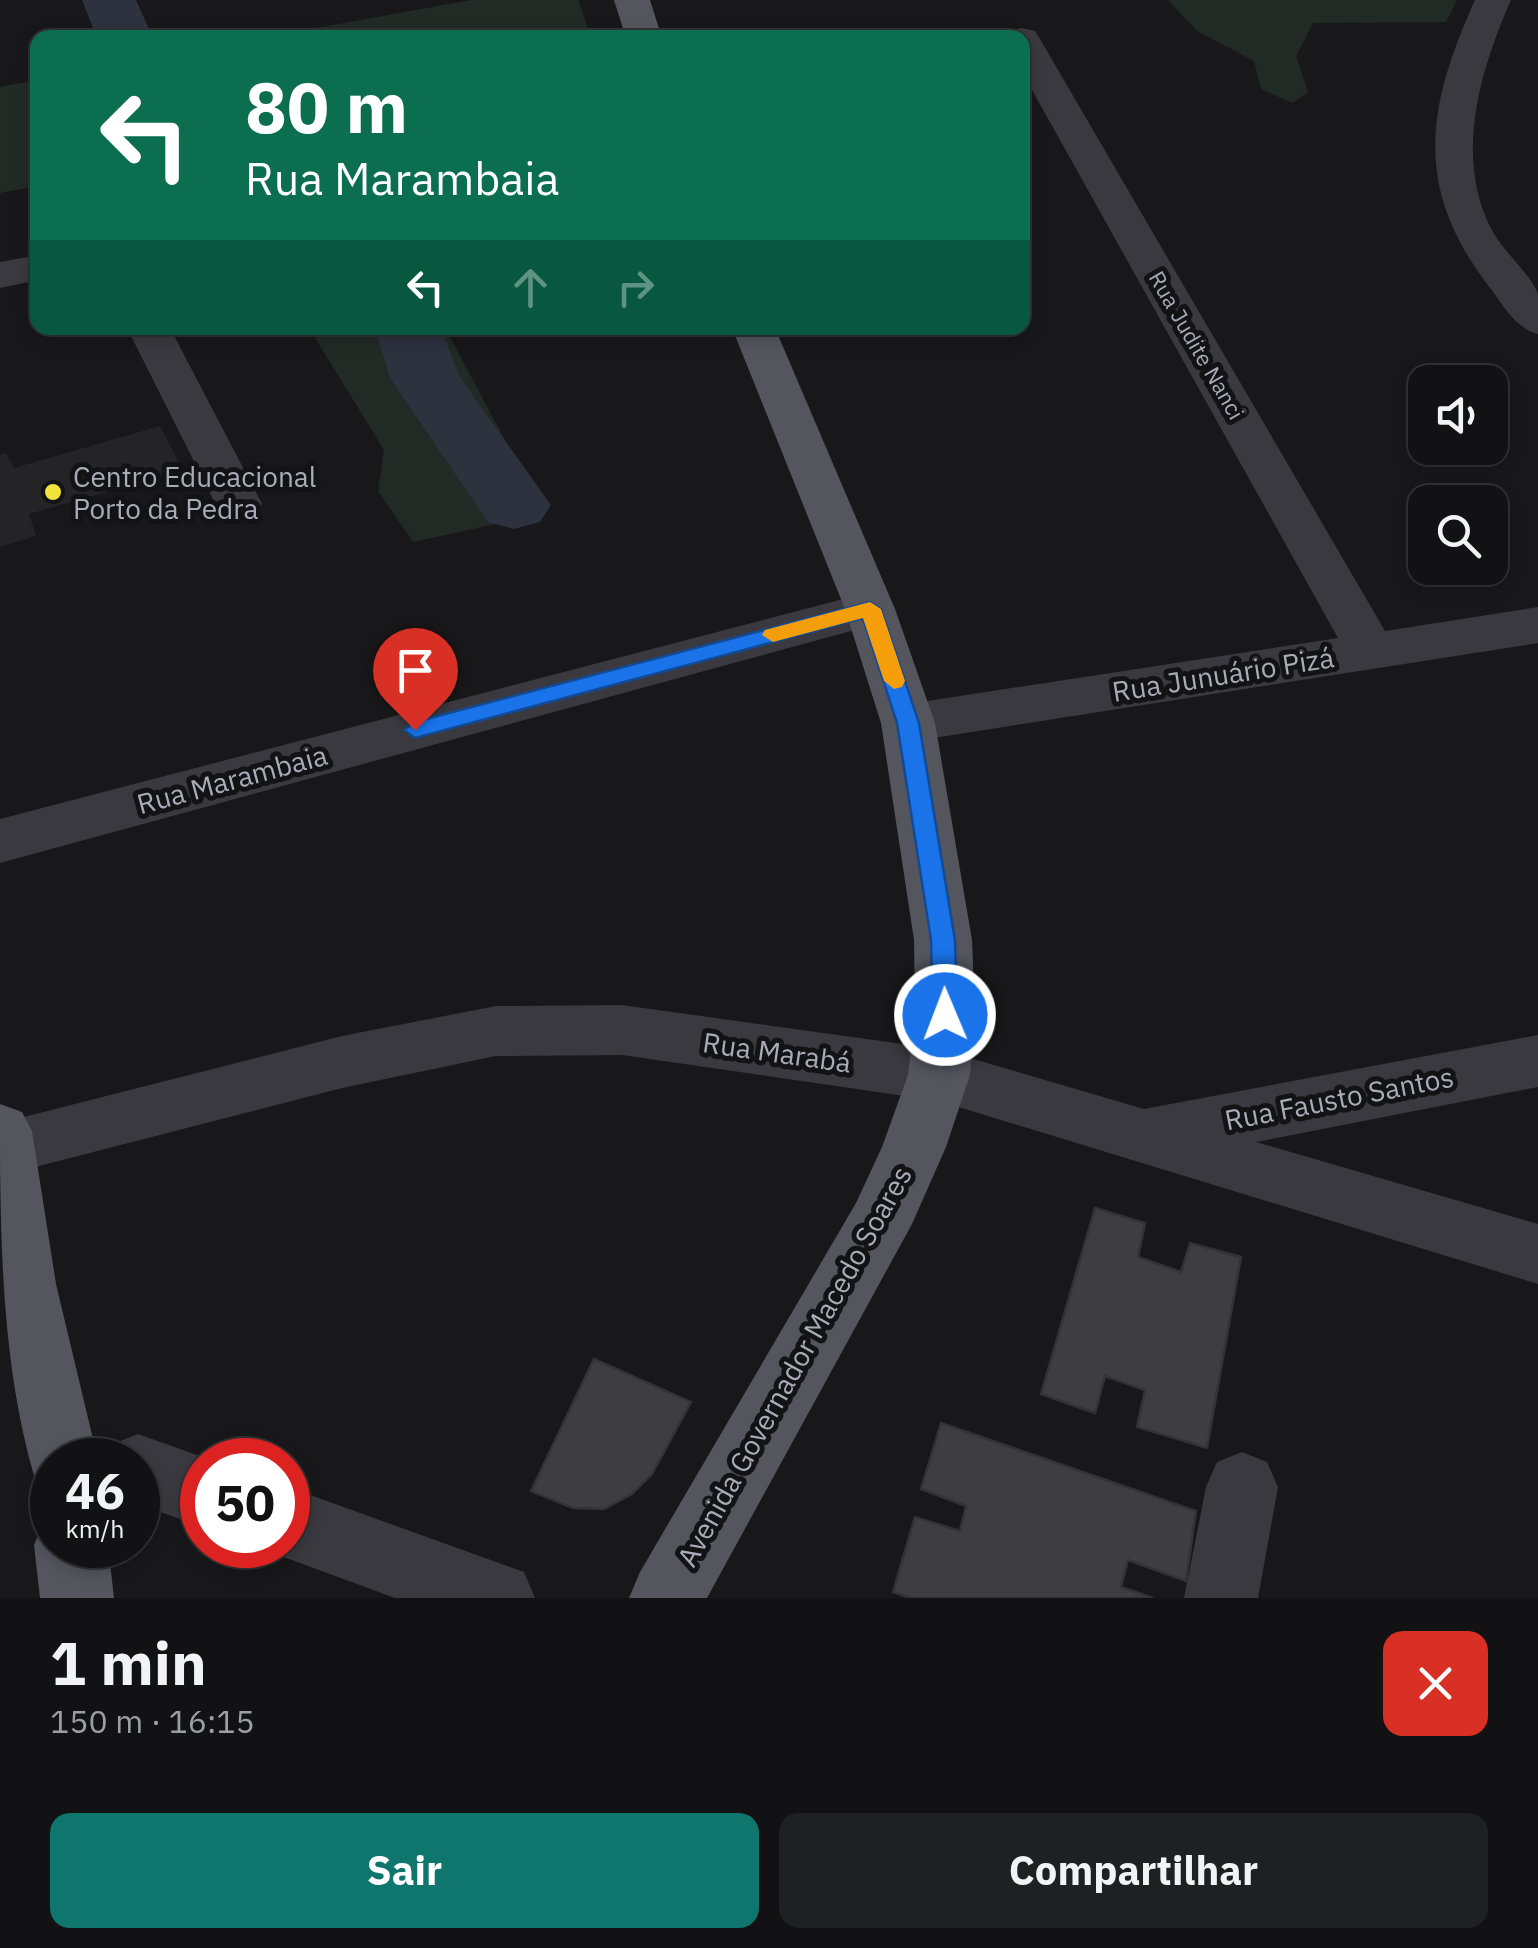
<!DOCTYPE html>
<html lang="pt">
<head>
<meta charset="utf-8">
<style>
  body { margin:0; font-family:"IBM Plex Sans",sans-serif; background:#1f2022; color:#f1f3f6; height:100vh; display:flex; flex-direction:column; font-size:38px; white-space:nowrap }
  * { box-sizing:border-box; margin:0 }
  p { font-size:32px; color:#9c9ea0 }
  .icon { flex:none; width:55px; height:55px; fill:none; stroke:currentColor; stroke-width:2; stroke-linecap:round; stroke-linejoin:round }
  .map { position:relative; height:1598px; overflow:hidden }
  .side { display:flex; flex-direction:column; background:#121214; flex:1 }
  .side>* { flex:none }
  .hud { position:absolute; left:30px; top:30px; width:1000px; height:305px; border-radius:20px; box-shadow:0 5px 15px #0003,0 0 0 2px #313234; background:#0b6e4f; color:#fff; overflow:hidden }
  .controls { position:absolute; left:1408px; top:365px; display:grid; gap:20px }
  .controls a { display:grid; place-items:center; width:100px; height:100px; border-radius:20px; background:#121214; box-shadow:0 5px 15px #0003,0 0 0 2px #313234; font-size:50px }
  .speed { position:absolute; left:30px; top:1438px; display:flex; gap:20px; font-size:50px; font-weight:700; text-align:center }
  .speed>* { display:grid; place-content:center; width:130px; height:130px; border-radius:50%; background:#121214; box-shadow:0 5px 15px #0003,0 0 0 2px #313234; line-height:1 }
  .speed small { font-size:25px; font-weight:400 }
  .speed .limit { border:15px solid #d22; background:#fff; color:#111 }
  .pin { position:absolute; display:grid; place-items:center; width:85px; height:85px; color:#fff; margin:-102px -42px; border-radius:50% 50% 50% 0; rotate:-45deg; box-shadow:0 0 10px #0007 }
  .pin .icon { rotate:45deg }
  .me { position:absolute; width:110px; margin:-55px; rotate:359deg; stroke-linejoin:round; filter:drop-shadow(0 0 8px #0008) }
  .turn { display:flex; align-items:center; gap:35px; height:210px; padding:0 50px; font-size:45px }
  .turn .icon { width:130px; height:130px; stroke-width:2.5 }
  .turn b { display:block; font-size:70px; line-height:85px }
  .lanes { display:flex; align-items:center; height:95px; padding:0 50px; background:#0003; justify-content:center; gap:50px; direction:ltr }
  .lanes .off { opacity:.35 }
  .round { display:grid; place-items:center; flex:none; width:105px; height:105px; border-radius:20px; background:#1f2022 }
  .headline { display:flex; align-items:center; justify-content:space-between; height:170px; padding:0 50px }
  h1 { font-size:60px; font-weight:700; line-height:75px }
  .button { display:flex; gap:20px; margin-top:auto; padding:20px 50px }
  .button a { flex:1; height:115px; border-radius:20px; background:#0f766e; color:#fff; font-size:40px; font-weight:700; line-height:115px; text-align:center }
  .button a+a { background:#1f2022; color:#f1f3f6 }
  .map>svg:first-child { display:block }
  .built { fill:#242427 }
  .green { fill:#222a25 }
  .lines { fill:none; stroke-linecap:round; stroke-linejoin:round }
  .river { fill:#2e323e; fill-rule:evenodd }
  .building { fill:#3e3d41; stroke:#333236; stroke-width:2.5 }
  .minor { fill:#39393f; fill-rule:evenodd }
  .major { fill:#55555e; fill-rule:evenodd }
  .route { fill:#1a73e8; stroke:#114b97; stroke-width:2.5 }
  .slow { fill:#f59e0b }
  .poi-dot { fill:#f1e339; stroke:#131315; stroke-width:4 }
  .labels { text-anchor:middle; dominant-baseline:central; stroke-width:10; stroke-linejoin:round; paint-order:stroke }
  .far-street-label { font-size:22px; fill:#aaabb9; stroke:#131315 }
  .poi-label { font-size:28px; fill:#aaabb9; stroke:#131315; text-anchor:start }
  .street-label { font-size:28px; fill:#aaabb9; stroke:#131315 }
</style>
</head>
<body>
<div class="map">
<svg width="1538" height="1598" viewBox="0 0 1538 1598">
  <rect width="100%" height="100%" fill="#18181a"/>
  <path class="built" d="M160,426L183,470L29,514L36,536L0,547V455L6,453L14,468Z"/>
  <path class="green" d="M471,0H578L591,37H267Z
    M1168,0H1457L1446,22L1313,23L1296,56L1308,92L1292,103L1261,89L1254,61L1197,31Z
    M37,80V186L0,193V87Z
    M309,328H445L526,479L519,519L413,542L378,491L384,450Z"/>
  <g class="lines">
    <path class="river" d="M82,0H136L153,38H97Z
      M375,328H441L459,376L551,505L540,522L514,529L488,522L390,378Z"/>
  </g>
  <path class="building" d="M1095,1208L1145,1223L1138,1257L1181,1272L1190,1243L1241,1257L1207,1448L1137,1427L1145,1390L1105,1376L1095,1413L1041,1394Z
    M594,1359L691,1402L652,1474L632,1494L604,1509L573,1508L531,1491Z
    M941,1423L1196,1511L1186,1581L1128,1560L1121,1587L1153,1598H910L893,1592L915,1517L960,1531L966,1506L921,1489Z"/>
  <g class="lines">
    <path class="minor" d="M1475,0H1511C1480,70 1453,160 1493,232C1503,251 1534,278 1538,295C1538,306 1538,322 1538,334C1515,328 1504,306 1490,288C1413,188 1426,109 1475,0Z
      M1022,28L1035,31L1040,39L1385,631L1538,607V643L908,742L889,737L881,723L889,709L908,704L1338,638L1022,72V38H1005L1009,31Z
      M38,255V280L0,288V262Z
      M127,328H170L262,504L255,515L238,520L221,515Z
      M870,592L888,597L895,609L888,621L0,863V819Z
      M622,1005L939,1049L1144,1109L1538,1035V1087L1256,1142L1538,1224V1284L939,1101L622,1055L496,1056L342,1088L0,1176V1124L4,1122L342,1036L496,1006Z
      M138,1434L211,1460H202V1527L138,1504V1460H106L113,1444Z
      M1242,1452L1267,1462L1278,1487L1258,1598H1184L1206,1487L1217,1462Z
      M288,1487L524,1572L535,1598H395L262,1549L261,1545H288Z"/>
    <path class="major" d="M614,0H650L662,38H626Z
      M732,328H775L895,609L935,723L972,940L975,1015L970,1075L946,1147L912,1224L707,1598H629L640,1572L856,1203L882,1147L908,1075L915,1015L914,940L881,723L845,609Z
      M0,1104L22,1112L32,1131L56,1284L98,1460H52V1491L37,1485C0,1366 0,1230 0,1104Z
      M52,1516V1545H108L114,1598H40L34,1545L45,1519Z"/>
  </g>
  <path class="route" d="M870,602L881,609L919,723L955,940L957,1015L954,1023L945,1026L936,1023L933,1015L931,940L897,723L863,618L415,738L404,730L415,722Z"/>
  <path class="slow" d="M870,602L881,609L905,681L902,687L894,689L884,681L863,618L773,642L762,635L765,630Z"/>
  <circle class="poi-dot" cx="53" cy="492" r="10"/>
  <g class="labels">
    <g class="far-street-label">
      <text transform="translate(1197 345) rotate(60)">Rua Judite Nanci</text>
    </g>
    <g class="poi-label">
      <text x="73" y="476">Centro Educacional<tspan x="73" dy="32">Porto da Pedra</tspan></text>
    </g>
    <g class="street-label">
      <text transform="translate(1223 674) rotate(-9)">Rua Junuário Pizá</text>
      <text transform="translate(232 779) rotate(-15)">Rua Marambaia</text>
      <text transform="translate(777 1052) rotate(8)">Rua Marabá</text>
      <text transform="translate(1339 1098) rotate(-11)">Rua Fausto Santos</text>
      <text transform="translate(794 1366) rotate(-61)">Avenida Governador Macedo Soares</text>
    </g>
  </g>
</svg>
<div class="controls">
<a><svg class="icon" aria-label="sound" viewBox="0 0 24 24"><path d="M4 9h4l5-4v14l-5-4H4zM17 9q2 3 0 6"/></svg></a>
<a><svg class="icon" aria-label="search" viewBox="0 0 24 24"><circle cx="10" cy="10" r="6"/><path d="M15 15l6 6"/></svg></a>
</div>
<div class="speed"><div>46<small>km/h</small></div><div class="limit">50</div></div>
<div class="pin" style="left:415px;top:730px;background:#d93025"><svg class="icon" aria-label="arrive" viewBox="0 0 24 24"><path d="M6 21V4h12l-3 4 3 4H6"/></svg></div>
<svg class="me" style="left:945px;top:1015px" viewBox="-20 -20 40 40"><circle r="17" fill="#1a73e8" stroke="#fff" stroke-width="3"/><path d="M0-11L8 9 0 5-8 9z" fill="#fff"/></svg>
<div class="hud">
<div class="turn"><svg class="icon" aria-label="left" viewBox="0 0 24 24"><path d="M17 20v-9H6M10 6l-5 5 5 5"/></svg><div><b>80 m</b>Rua Marambaia</div></div>
<div class="lanes"><svg class="icon" aria-label="left" viewBox="0 0 24 24"><path d="M17 20v-9H6M10 6l-5 5 5 5"/></svg><svg class="icon off" aria-label="ahead" viewBox="0 0 24 24"><path d="M12 20V5M6 11l6-6 6 6"/></svg><svg class="icon off" aria-label="right" viewBox="0 0 24 24"><path d="M7 20v-9h11M14 6l5 5-5 5"/></svg></div>
</div>
</div>
<section class="side">
<div class="headline"><div><h1>1 min</h1><p>150 m · 16:15</p></div><a class="round" style="background:#d93025;color:#fff"><svg class="icon" aria-label="close" viewBox="0 0 24 24"><path d="M6 6l12 12M18 6L6 18"/></svg></a></div>
<div class="button"><a>Sair</a><a>Compartilhar</a></div>
</section>
</body>
</html>
